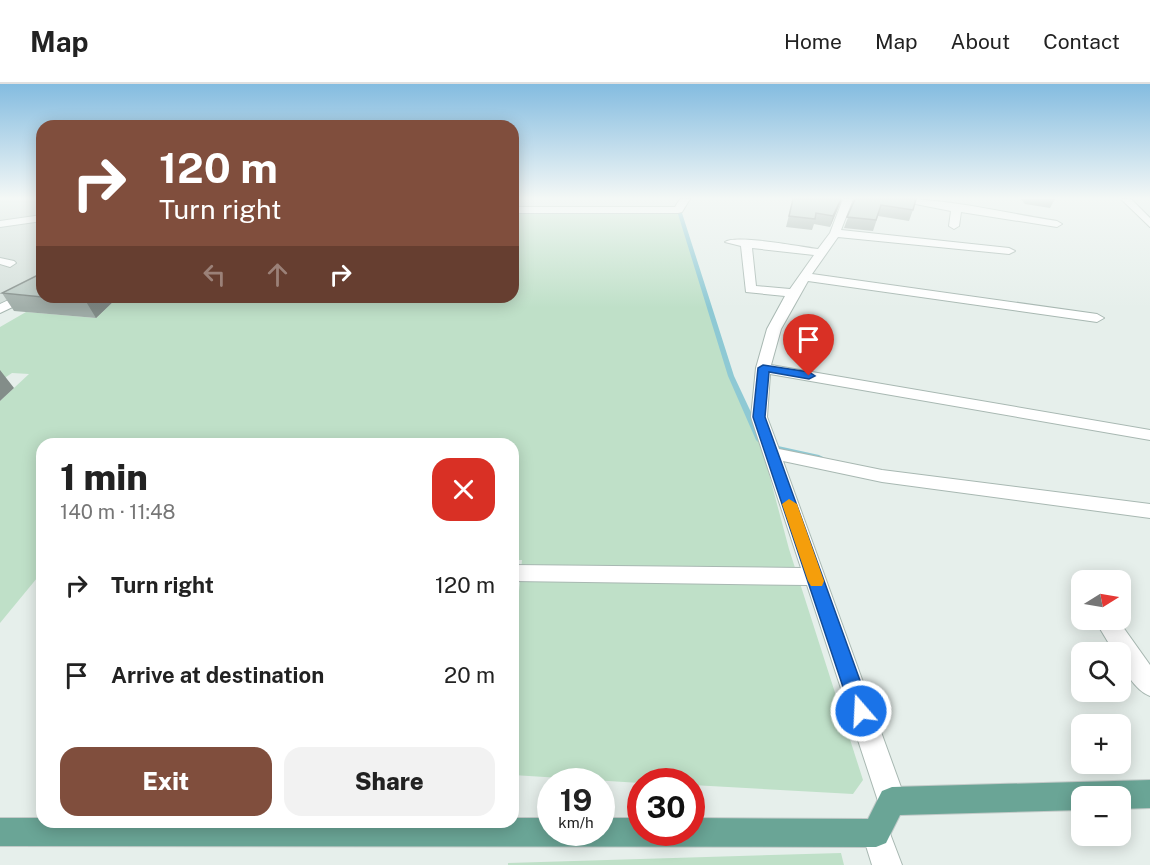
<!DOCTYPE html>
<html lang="en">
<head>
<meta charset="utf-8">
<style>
  body { margin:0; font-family:"Public Sans",sans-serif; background:#f2f2f2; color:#222; height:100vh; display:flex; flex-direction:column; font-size:22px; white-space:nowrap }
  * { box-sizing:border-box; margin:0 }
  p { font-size:20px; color:#767676 }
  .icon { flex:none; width:33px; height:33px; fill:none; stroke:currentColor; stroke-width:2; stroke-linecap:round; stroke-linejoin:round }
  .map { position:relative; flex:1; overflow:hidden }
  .panel { position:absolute; left:36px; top:354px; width:483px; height:390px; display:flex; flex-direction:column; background:#fff; border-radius:18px; box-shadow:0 3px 15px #0003 }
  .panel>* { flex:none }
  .guide { position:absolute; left:36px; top:36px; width:483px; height:183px; border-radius:18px; box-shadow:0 3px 15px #0003; background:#804e3d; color:#fff; overflow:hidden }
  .needle { width:39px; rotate:79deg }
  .controls { position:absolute; left:1071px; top:486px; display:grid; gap:12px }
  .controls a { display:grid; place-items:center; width:60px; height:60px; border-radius:12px; background:#fff; box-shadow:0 3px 15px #0003; font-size:30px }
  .speed { position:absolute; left:537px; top:684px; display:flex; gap:12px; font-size:30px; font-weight:700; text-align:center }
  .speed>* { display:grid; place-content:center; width:78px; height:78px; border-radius:50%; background:#fff; box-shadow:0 3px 15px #0003; line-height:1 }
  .speed small { font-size:15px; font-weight:400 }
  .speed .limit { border:9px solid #d22; background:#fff; color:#111 }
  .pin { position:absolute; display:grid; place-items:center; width:51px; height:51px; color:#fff; margin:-62px -26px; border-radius:50% 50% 50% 0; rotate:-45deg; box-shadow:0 0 6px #0007 }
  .pin .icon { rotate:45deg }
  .me { position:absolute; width:66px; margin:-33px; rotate:341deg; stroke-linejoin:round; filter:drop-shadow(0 0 4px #0008) }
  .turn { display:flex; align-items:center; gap:21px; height:126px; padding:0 24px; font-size:27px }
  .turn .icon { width:78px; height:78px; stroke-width:2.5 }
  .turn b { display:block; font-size:42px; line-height:51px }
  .lanes { display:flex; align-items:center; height:57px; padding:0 24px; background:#0003; justify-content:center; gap:30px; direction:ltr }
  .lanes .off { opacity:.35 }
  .round { display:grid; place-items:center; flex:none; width:63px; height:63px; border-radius:18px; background:#f2f2f2 }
  .overview { display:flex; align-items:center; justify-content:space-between; height:102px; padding:0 24px }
  h1 { font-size:36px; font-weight:800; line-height:45px }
  .primary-button { display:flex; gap:12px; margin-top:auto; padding:12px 24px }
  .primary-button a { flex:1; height:69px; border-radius:18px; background:#804e3d; color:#fff; font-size:24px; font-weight:800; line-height:69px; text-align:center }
  .primary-button a+a { background:#f2f2f2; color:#222 }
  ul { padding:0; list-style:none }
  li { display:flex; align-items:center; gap:18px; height:90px; padding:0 24px }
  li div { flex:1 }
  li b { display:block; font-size:22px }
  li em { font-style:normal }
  header { display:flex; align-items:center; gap:36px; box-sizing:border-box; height:84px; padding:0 30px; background:#fff; border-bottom:2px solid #e0e0e0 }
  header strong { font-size:28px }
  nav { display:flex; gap:33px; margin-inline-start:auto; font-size:21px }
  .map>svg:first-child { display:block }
  .built { fill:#d4dfda }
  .green { fill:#bfe0c8 }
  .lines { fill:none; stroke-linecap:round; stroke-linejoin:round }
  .stream { fill:#8ec9d4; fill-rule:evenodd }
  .minor-casing { stroke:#a8b8b2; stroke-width:2 }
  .major-casing { stroke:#c2cac8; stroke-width:2 }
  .minor { fill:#fff; fill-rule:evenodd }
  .major { fill:#6aa596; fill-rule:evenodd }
  .wall { fill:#a1aea9 }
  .shaded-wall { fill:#838d89 }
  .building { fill:#bbcac4; stroke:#838d89; stroke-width:1.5 }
  .route { fill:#1a73e8; stroke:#114b97; stroke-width:1.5 }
  .slow { fill:#f59e0b }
</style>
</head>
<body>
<header>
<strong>Map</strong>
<nav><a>Home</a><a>Map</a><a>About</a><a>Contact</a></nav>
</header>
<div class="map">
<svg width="1150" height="781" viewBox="0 0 1150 781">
  <rect width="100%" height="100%" fill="#e6efeb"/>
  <path class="built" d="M0,115H42V197L0,219Z"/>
  <path class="green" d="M513,129H680L731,292L761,360L789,465L863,696L853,710L692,701V698L640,699L513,691V570L522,476H513V360H42V488L0,539V317L29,290L12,289L0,297V243L26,228L96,234L118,213H513Z
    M841,769L844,781H508V779Z"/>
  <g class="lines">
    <path class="stream" d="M513,128H540L542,129L540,130H513Z
      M662,128H680L682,129L734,292L764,356L762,358H758L756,356L728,292L678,130H663L661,129Z
      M775,362H778L819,371L823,373L819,375L778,366H775L774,364Z"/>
    <g class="minor-casing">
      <path id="minor" d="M680,115H690L682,128L678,129H513V123H675Z
        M843,115H853L841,146L1009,164L1015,167L1009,170L838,153L812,190L1097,230L1104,234L1097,238L808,197L781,245L771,281L1150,346V356L770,290L767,333L779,365L882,386L1150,420V434L882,398L783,377L906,717L902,727L892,731L882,727L878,717L807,501L513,497V481L801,484L751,333L756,284L767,245L785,212L746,208L741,162L725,158C735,150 802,163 818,165L830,149ZM752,164L814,171L790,205L756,202Z
        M890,115C941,113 1005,129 1057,137L1062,140L1057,143L961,128L959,142L954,145L949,142L951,127Z
        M1121,115H1131L1150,134V143Z
        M42,131V137L0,143V137Z
        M0,174L14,177L16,179L10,183L0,180Z
        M42,200V209L0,229V220Z
        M1104,536H1118L1150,581V612C1136,607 1120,584 1120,568H1114L1099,543Z
        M876,735L886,739L902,781H872L862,749L866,739Z"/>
    </g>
    <g class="major-casing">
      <path id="major" d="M1150,696V724L1120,725V712H1082V726L900,731L886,759L876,763L0,762V734H42V738H513V734H550V748H602V734H640V748H692V734L868,735L882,707L892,703Z"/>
    </g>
    <use href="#minor" class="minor"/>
    <use href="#major" class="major"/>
  </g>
  <path class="wall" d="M793,115H842L830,143L814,140L812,146L786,143Z
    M855,115L913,126L909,137L878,132L873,147L844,144Z
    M1021,115H1055L1050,124L1025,120Z
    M2,209L42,213H118L96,234L14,227Z"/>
  <path class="shaded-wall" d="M841,115H842L830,143L833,132Z
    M89,213H118L96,234L85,216Z
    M0,286L14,304L0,317Z"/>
  <path class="building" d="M793,115H841L833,132L816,129L815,135L789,132Z
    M855,115H916L913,126L881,121L876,136L847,133Z
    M42,189V213L2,209Z
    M47,213H89L85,216Z"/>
  <linearGradient id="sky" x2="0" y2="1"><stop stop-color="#84bce0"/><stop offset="0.51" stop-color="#f4f8f6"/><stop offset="1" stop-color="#f4f8f6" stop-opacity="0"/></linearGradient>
  <rect width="1150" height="224" fill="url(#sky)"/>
  <path class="route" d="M763,281L809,288L815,292L809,295L769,288L765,333L871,627L868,634L861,636L854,634L851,627L753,333L758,284Z"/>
  <path class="slow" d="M789,415L797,420L824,497L822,502H811L808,497L782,420Z"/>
</svg>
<div class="controls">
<a><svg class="needle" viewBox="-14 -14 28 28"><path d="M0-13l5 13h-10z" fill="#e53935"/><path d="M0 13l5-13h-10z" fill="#767676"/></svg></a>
<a><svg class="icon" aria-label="search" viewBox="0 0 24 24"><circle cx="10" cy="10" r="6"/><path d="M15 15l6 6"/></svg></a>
<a>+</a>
<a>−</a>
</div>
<div class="speed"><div>19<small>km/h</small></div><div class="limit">30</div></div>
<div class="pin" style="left:809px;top:292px;background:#d93025"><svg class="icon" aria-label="arrive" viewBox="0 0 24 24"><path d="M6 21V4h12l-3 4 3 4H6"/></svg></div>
<svg class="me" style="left:861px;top:627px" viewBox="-20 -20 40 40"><circle r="17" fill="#1a73e8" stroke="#fff" stroke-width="3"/><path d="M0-11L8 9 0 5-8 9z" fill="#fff"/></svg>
<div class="guide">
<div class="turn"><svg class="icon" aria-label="right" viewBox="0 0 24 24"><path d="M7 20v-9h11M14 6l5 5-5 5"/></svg><div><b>120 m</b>Turn right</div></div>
<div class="lanes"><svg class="icon off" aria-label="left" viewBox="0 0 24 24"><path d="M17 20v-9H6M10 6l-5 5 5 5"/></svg><svg class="icon off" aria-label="ahead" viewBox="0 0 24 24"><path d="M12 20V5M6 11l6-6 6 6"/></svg><svg class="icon" aria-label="right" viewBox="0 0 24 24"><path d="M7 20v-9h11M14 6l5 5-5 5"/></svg></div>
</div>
<section class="panel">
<div class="overview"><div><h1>1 min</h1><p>140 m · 11:48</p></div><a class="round" style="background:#d93025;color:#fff"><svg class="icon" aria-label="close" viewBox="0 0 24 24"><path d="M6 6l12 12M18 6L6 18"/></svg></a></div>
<ul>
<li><svg class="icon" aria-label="right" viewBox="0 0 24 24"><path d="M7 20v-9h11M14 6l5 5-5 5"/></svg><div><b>Turn right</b></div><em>120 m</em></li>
<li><svg class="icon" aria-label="arrive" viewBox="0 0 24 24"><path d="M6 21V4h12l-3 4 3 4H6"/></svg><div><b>Arrive at destination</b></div><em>20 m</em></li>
</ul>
<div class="primary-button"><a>Exit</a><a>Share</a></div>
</section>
</div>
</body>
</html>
